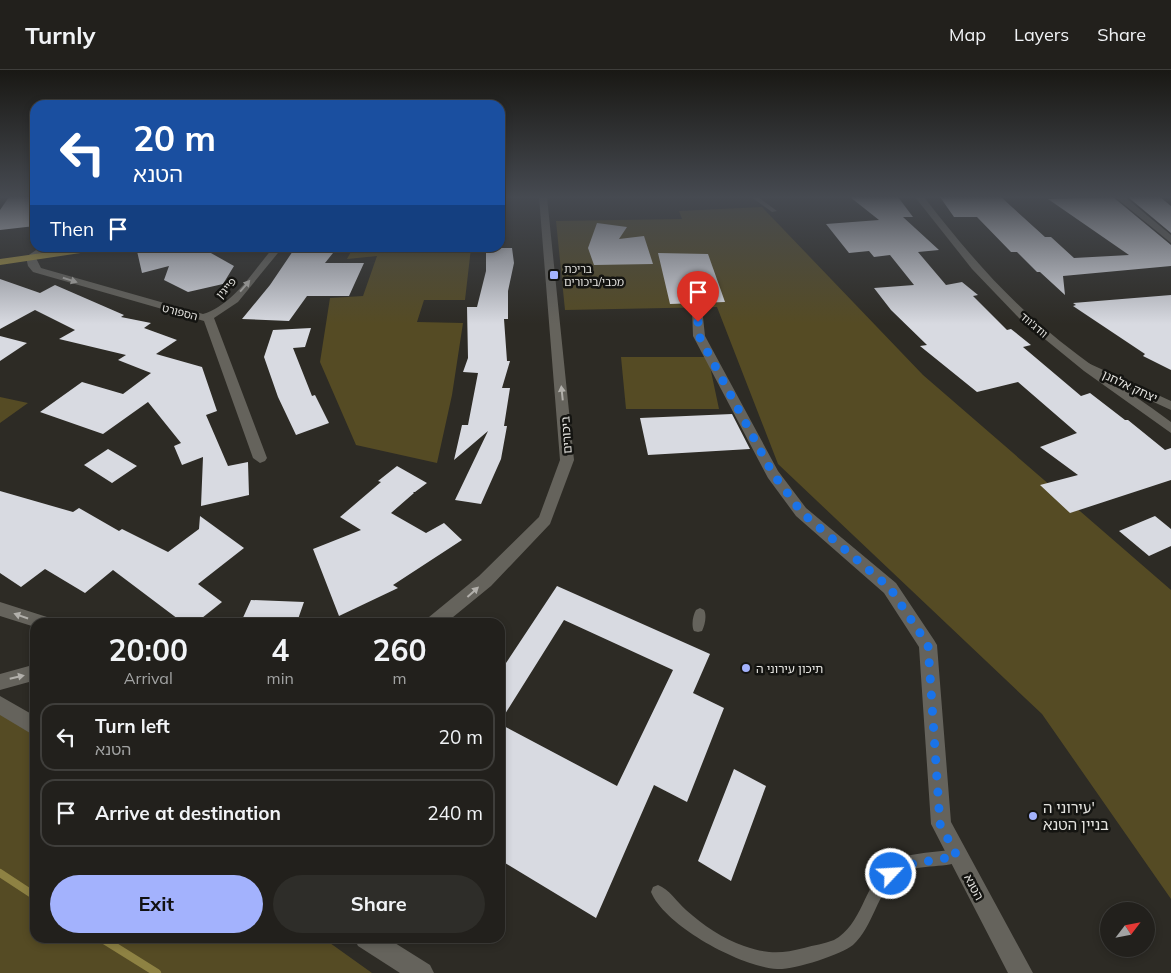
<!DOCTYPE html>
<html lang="en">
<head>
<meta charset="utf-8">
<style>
  body { margin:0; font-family:Mulish,"Noto Sans Hebrew",sans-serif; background:#2e2d29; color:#f1f3f6; height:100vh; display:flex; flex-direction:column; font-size:19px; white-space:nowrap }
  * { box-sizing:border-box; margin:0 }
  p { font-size:16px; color:#a2a3a3 }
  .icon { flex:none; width:28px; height:28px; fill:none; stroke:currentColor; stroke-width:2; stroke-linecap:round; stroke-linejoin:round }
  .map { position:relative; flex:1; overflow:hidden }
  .sheet { position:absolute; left:30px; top:548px; width:475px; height:325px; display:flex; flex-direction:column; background:#22201c; border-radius:15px; box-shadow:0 2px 8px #0003,0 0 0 1px #3f3e3b }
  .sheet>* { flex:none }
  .hud { position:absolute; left:30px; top:30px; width:475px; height:152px; border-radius:15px; box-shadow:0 2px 8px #0003,0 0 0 1px #3f3e3b; background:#1a4fa0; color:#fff; overflow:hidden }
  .needle { width:32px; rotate:58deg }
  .tools { position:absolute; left:1100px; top:832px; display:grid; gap:10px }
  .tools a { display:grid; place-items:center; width:55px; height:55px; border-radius:50%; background:#22201c; box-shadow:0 2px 8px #0003,0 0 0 1px #3f3e3b; font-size:25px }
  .pin { position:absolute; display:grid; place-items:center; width:42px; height:42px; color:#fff; margin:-51px -21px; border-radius:50% 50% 50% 0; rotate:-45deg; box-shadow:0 0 5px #0007 }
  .pin .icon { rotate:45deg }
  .me { position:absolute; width:55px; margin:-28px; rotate:65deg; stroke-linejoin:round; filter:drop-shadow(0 0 4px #0008) }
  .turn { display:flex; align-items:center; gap:18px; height:105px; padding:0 20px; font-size:22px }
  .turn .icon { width:65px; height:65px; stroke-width:2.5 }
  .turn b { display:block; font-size:35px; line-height:42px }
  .then { display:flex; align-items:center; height:48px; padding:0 20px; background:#0003; gap:10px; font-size:19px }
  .eta { display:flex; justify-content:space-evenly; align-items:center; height:85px; text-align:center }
  .eta b { font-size:30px; font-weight:700; line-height:35px }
  .primary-button { display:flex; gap:10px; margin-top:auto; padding:10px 20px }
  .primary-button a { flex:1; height:58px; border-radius:30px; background:#a3b2fd; color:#111; font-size:20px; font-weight:700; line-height:58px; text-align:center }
  .primary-button a+a { background:#2e2d29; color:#f1f3f6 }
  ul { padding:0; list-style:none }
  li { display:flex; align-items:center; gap:15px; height:68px; margin:0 10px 8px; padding:0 10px; border:2px solid #3f3e3b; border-radius:15px }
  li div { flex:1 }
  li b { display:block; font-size:19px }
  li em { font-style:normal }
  header { display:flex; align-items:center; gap:30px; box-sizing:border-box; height:70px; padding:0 25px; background:#22201c; border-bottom:1px solid #3f3e3b }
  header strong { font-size:24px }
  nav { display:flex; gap:28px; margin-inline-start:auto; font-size:18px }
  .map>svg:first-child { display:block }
  .green { fill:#554b24 }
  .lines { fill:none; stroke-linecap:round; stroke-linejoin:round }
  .stream { stroke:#8e8243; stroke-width:8 }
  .building { fill:#d8dae1 }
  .lane { fill:#65635c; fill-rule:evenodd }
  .street { fill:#65635c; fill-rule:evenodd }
  .secondary { fill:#65635c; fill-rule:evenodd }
  .primary { fill:#9f8e40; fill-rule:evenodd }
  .oneway { fill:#b2b0ab }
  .route { stroke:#1a73e8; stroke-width:9; stroke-dasharray:0 16.2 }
  .poi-dot { fill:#a3b2fd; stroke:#141411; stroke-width:2 }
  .labels { text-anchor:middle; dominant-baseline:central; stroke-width:5; stroke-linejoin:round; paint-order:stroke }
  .far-poi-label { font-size:11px; fill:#e5e4e0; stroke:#141411; text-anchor:start }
  .far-street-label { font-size:11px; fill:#e5e4e0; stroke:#141411 }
  .street-label { font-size:12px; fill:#e5e4e0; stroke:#141411 }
  .poi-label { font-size:12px; fill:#e5e4e0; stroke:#141411; text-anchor:start }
  .near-poi-label { font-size:15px; fill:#e5e4e0; stroke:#141411; text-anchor:start }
</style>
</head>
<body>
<header>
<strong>Turnly</strong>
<nav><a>Map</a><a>Layers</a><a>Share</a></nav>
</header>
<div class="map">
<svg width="1171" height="903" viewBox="0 0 1171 903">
  <rect width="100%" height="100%" fill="#2d2b25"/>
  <path class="green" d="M762,137L923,305L1171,520V829L1042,644L778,394L717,237L565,240L556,151L682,149L679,141Z
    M353,178H471L465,230H424L417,252L463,253L452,325L437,393L356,375L320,292L330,228L363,226L377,186L347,189Z
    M621,287H708L719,339H626Z
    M0,327L28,333L0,353Z
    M0,633L35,658V868H323L372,903H0Z"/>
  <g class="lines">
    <path class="stream" d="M0,803L35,826
      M101,868L157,903"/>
  </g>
  <path class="building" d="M9,127H35V156L0,160V140Z
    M850,127H898L913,147H903L939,180L918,182L946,215L962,212L978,225L973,226L1007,260L1011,259L1031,275L1023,277L1081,326L1090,323L1125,350H1128L1165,380L1171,378V410L1070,443L1040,415L1078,405L1040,377L1077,363L1018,312L977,322L920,276L927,275L891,240L874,218L914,215L890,185L874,187L869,181L849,183L826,154L879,150Z
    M940,127H1001L1045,167H1051L1074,188L1129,185L1048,129L1113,127L1171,175V196L1063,206L1065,225L1040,202H1037L1017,182H1011L977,147H954Z
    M1128,127H1160L1171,136V163Z
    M597,153L627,157L619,169L644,166L653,194L594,195L588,178Z
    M151,178H202L234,196L223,214L188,222L164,210L169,196L142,203L137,181Z
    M295,178H337L325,193H364L349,226H307L289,251L242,249L270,215Z
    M486,178H512L514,193L508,221V249H504L507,291H510L502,318H510L504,356H507L501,389L481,434L455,430L488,361L454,390L462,355H468L478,303L463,302L468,288L467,237H477L486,201Z
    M658,183L708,184L725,232L670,234Z
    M0,209L40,223L55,215L124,245L121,247L151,253L144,258L177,270L156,284L202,297L217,341L206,345L228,396L248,392L249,425L201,436L203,387L182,395L174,376L181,373L148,332L103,364L40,342L82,312L123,324L151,303L118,290L126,285L59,269L75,260L35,240L0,259Z
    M1171,225V300L1143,286L1145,284L1073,236L1076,235L1073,233Z
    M311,258L305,277L293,278L312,326L315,325L329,353L296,365L278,327L264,287L273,260Z
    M0,266L27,273L0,291Z
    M732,344L750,379L648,385L640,348Z
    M108,379L137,396L112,413L84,395Z
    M397,396L427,413L415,422H413L414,423L391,443L426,463L444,453L462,470L393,515L398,518L339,546L313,479L361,460L340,447L381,412L378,411Z
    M0,421L73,442L79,438L119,461L122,459L168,482L199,459L200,446L244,478L198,514L222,532L197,552H182L113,500L85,523L45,499L21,517L0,503Z
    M1155,446L1171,459V476L1149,486L1119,461Z
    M557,516L710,584L693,623L724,638L687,732L654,715L596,848L500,790V654L617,716L673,600L564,550L500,652V602Z
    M251,530L304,532L297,552H241Z
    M734,699L766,716L731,811L698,791Z"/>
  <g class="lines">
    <path class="lane" d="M751,127H758L777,141L772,142Z
      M700,538L704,540C707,545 705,555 702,561L698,562L694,561C691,555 693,545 696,540Z
      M957,779L962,781L964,786L962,791C943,799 916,793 899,805C876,823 874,856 853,875C841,885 793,900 777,899C741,897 665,856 651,822L653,817L658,815C669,819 677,832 686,840C703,855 723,869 744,876C767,884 781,884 804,878C814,875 824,874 834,870C862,855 864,816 887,796C905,781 935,783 957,779Z"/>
    <path class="street" d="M539,127H547L574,390L550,454L491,516L447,552H427L429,547L479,506L539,447L560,390Z
      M1115,127H1125L1171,165V173Z
      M39,178H50L36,188L41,198L203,244C234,234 253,201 273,178H282L238,232L214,248L267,388L265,391L260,393L253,388L204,251L33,202L28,196L26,187Z
      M697,235L702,238L705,266L778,401L806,438L896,513L934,570L937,575L951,752L1033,903H1008L931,754L919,577L884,523L796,446L768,408L693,266L692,238Z
      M1088,293L1171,331V340L1084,300L1082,297Z
      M0,532L47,547L49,552H35V557L0,546Z
      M29,596L35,598V614L29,612L0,620V604Z"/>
    <path class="secondary" d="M915,127H924C955,167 988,207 1025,241C1070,283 1122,316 1171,352V363L1084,301L1019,248L972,199Z
      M0,626L35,646V666L0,645Z
      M354,868H387L430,895L434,903H400L358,876Z"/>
    <path class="primary" d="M78,178H99L94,181L0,195V189Z"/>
  </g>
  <defs><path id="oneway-solid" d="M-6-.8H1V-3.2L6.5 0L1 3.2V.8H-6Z" transform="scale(1.25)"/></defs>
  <g class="oneway">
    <use href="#oneway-solid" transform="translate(70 210) rotate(17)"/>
    <use href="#oneway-solid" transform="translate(245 216) rotate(-49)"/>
    <use href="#oneway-solid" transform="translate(562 323) rotate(-96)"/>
    <use href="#oneway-solid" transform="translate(473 522) rotate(-42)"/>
    <use href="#oneway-solid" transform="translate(21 546) rotate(-161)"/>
    <use href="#oneway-solid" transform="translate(17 607) rotate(-13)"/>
  </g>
  <linearGradient id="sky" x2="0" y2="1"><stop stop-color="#191814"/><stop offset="0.5" stop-color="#464a51"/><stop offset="1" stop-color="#464a51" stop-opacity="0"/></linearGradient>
  <rect width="1171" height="254" fill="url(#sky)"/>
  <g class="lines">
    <path class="route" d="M698,252L699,266L773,404L792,429L801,442L890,518L928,575L940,754L957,786L901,796L891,804"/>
  </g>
  <g class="poi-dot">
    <rect x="549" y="200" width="10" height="10" rx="2.5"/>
    <circle cx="746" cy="598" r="5"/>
    <circle cx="1033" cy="746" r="5"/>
  </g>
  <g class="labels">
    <g class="far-poi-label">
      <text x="564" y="199">בריכת<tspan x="564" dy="13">מכבי/ביכורים</tspan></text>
    </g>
    <g class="far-street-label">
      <text transform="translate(226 218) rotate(-48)">פייגין</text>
      <text transform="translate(180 242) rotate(15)">הספורט</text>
      <text transform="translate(1034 255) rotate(40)">וודג'ווד</text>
    </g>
    <g class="street-label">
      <text transform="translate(1130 316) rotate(25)">יצחק אלחנן</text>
      <text transform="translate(566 365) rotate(-94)">ביכורים</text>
      <text transform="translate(974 817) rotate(62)">הטנא</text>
    </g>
    <g class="poi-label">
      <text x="756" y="598">תיכון עירוני ה</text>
    </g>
    <g class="near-poi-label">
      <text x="1043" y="737">עירוני ה'<tspan x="1043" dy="17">בניין הטנא</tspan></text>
    </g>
  </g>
</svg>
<div class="tools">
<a><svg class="needle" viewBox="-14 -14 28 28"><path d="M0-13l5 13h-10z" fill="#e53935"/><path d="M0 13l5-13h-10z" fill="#a2a3a3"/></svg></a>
</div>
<div class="pin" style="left:698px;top:252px;background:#d93025"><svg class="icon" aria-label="arrive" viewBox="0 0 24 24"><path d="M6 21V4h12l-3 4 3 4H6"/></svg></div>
<svg class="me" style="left:891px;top:804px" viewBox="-20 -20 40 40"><circle r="17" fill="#1a73e8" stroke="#fff" stroke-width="3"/><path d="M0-11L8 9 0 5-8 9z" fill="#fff"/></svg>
<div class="hud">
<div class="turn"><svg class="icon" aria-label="left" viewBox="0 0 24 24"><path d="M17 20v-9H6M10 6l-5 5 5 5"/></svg><div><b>20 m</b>הטנא</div></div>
<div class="then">Then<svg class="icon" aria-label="arrive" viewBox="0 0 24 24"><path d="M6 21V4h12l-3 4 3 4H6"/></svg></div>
</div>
<section class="sheet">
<div class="eta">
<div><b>20:00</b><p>Arrival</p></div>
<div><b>4</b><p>min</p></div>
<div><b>260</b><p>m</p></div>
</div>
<ul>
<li><svg class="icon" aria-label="left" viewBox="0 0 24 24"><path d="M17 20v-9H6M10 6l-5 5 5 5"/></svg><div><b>Turn left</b><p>הטנא</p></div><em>20 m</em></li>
<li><svg class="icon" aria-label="arrive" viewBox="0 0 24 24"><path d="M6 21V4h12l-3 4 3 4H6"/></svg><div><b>Arrive at destination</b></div><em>240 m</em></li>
</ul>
<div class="primary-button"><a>Exit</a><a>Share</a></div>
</section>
</div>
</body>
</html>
